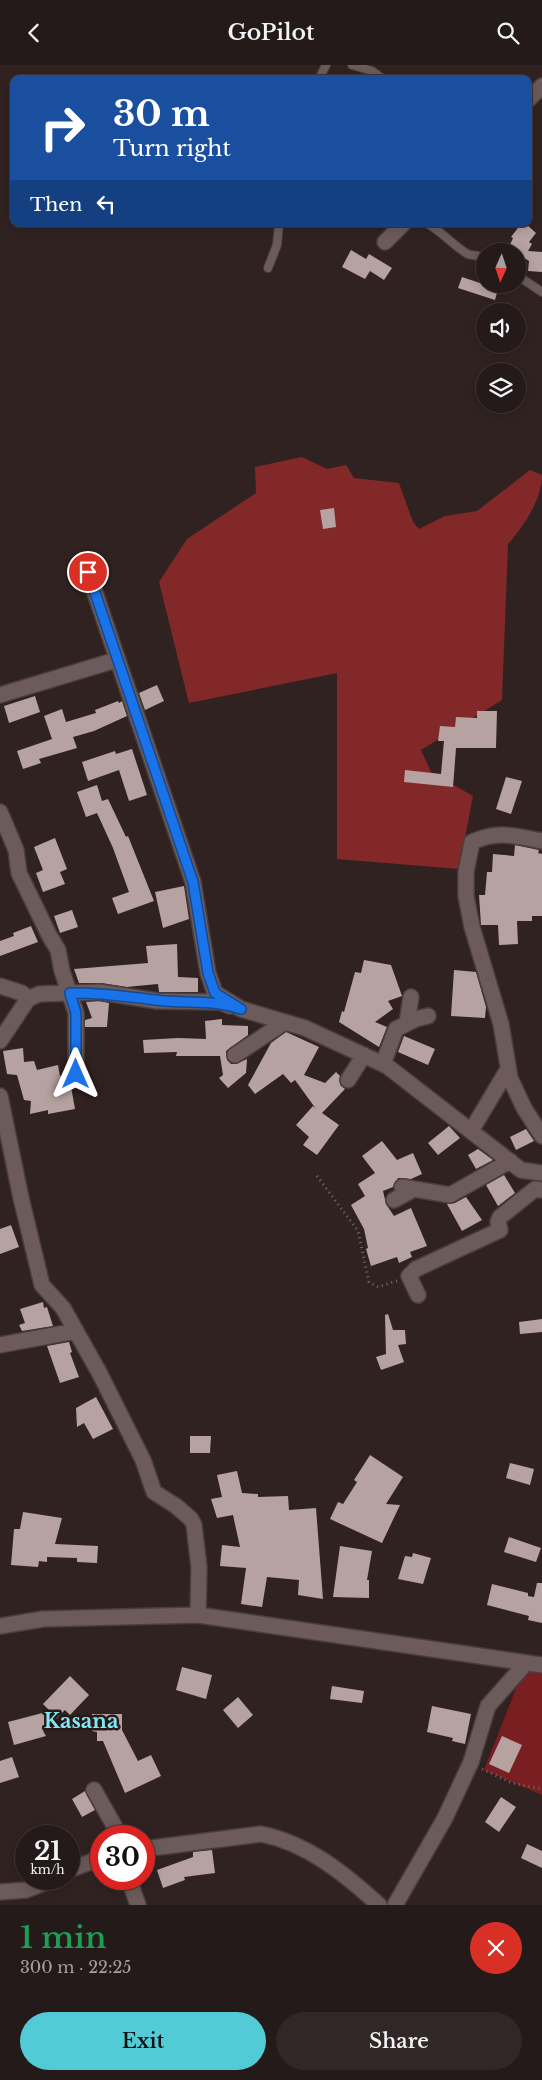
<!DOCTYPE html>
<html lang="en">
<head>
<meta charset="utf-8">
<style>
  body { margin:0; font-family:"Libre Baskerville",serif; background:#302726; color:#f1f3f6; height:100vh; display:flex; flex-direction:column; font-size:19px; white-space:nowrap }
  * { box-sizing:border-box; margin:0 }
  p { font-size:16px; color:#a3a1a2 }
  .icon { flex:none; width:28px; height:28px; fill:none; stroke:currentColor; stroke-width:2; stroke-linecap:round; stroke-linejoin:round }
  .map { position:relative; height:1840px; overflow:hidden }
  .panel { display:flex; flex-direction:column; background:#241a19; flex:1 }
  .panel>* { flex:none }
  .hud { position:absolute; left:10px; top:10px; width:522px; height:152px; border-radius:10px; box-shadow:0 2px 12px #0003,0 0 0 1px #413838; background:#1a4fa0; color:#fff; overflow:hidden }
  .needle { width:32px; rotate:183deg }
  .tools { position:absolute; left:476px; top:178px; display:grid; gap:10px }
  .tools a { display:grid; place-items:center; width:50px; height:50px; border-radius:50%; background:#241a19; box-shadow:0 2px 12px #0003,0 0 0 1px #413838; font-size:25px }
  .speed { position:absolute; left:15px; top:1760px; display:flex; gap:10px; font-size:25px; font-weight:700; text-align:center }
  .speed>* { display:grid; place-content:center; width:65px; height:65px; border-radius:50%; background:#241a19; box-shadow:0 2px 12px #0003,0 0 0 1px #413838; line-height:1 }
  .speed small { font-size:12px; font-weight:400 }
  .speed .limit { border:8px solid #d22; background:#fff; color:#111 }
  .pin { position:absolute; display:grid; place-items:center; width:42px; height:42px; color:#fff; margin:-21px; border:2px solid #fff; border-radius:50%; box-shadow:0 1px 5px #0007 }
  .me { position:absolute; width:55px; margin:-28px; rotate:0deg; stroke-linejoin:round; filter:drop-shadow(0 0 4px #0008) }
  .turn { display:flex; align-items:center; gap:18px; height:105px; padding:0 20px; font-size:22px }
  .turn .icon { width:65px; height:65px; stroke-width:2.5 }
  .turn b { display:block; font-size:35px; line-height:42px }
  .then { display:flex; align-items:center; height:48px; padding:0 20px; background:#0003; gap:10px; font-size:19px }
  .round { display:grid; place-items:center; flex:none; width:52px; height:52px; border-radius:26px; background:#302726 }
  .head { display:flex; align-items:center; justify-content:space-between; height:85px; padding:0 20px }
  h1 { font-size:30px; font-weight:600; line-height:38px; color:#1e9e55 }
  .action { display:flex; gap:10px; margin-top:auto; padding:10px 20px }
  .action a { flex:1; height:58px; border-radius:30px; background:#52cbd7; color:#111; font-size:20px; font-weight:600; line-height:58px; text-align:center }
  .action a+a { background:#302726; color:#f1f3f6 }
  header { display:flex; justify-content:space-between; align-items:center; height:65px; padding:0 20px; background:#241a19; font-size:22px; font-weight:600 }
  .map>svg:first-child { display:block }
  .forest { fill:#832828 }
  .water { fill:#7a1f21 }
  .building { fill:#b6a3a1 }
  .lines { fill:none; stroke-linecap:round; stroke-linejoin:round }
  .lane-casing { stroke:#4a3e3d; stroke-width:10 }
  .street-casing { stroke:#4a3e3d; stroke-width:18 }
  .secondary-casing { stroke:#4a3e3d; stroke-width:18 }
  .path { stroke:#786b6a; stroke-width:3; stroke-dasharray:1 4; stroke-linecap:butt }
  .lane { stroke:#6c5b5a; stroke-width:8 }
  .street { stroke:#6c5b5a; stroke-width:15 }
  .secondary { stroke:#6c5b5a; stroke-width:15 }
  .route-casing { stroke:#114b97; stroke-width:12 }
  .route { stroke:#1a73e8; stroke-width:9 }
  .labels { text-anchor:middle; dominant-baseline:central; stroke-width:5; stroke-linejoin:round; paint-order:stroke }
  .quarter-label { font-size:20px; font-weight:bold; fill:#7feaf5; stroke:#261917 }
</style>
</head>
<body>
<header><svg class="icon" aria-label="back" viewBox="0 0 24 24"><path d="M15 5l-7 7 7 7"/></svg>GoPilot<svg class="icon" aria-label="search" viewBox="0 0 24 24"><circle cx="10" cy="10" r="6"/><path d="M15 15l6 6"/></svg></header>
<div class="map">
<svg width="542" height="1840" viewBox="0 0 542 1840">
  <rect width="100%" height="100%" fill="#302221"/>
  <path class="forest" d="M302,392L327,404L346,400L354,413L399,418L413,457L419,464L445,451L477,446L530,405L542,410C542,434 524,461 508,479L502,635L421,685L431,707L473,731L459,804L337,794V608L189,638L159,517L187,474L256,428L255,402Z"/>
  <path class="water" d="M526,1598L542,1601V1730L484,1705Z"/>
  <path class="building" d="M521,159H526L536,168L529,177L532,179L528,186L542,187V207L528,206L529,196L518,189V186L508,184L513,173L511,172Z
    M351,185L366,194L369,189L392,203L384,215L370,206L365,214L342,202Z
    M462,212L498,224L495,235L458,223Z
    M334,443L336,462L323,464L320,445Z
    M157,620L164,636L145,645L139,628Z
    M35,631L40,647L9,658L4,641Z
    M118,636L119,638L122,636L127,651L94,666L73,672L77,683L39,694L41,698L23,704L17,686L52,674L44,651L62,644L66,657L96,648L95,645Z
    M477,646H497L496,683H456L453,722L404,717L405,705L441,709L444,676H438L440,661L455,662L456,652L477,653Z
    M132,684L147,730L129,736L119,705L88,716L82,697L115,686L116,689Z
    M506,712L522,716L511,749L496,744Z
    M97,720L102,736L108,734L126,772L128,771L154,836L118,849L112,833L129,827L113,783L97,748L86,752L77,727Z
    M55,773L67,804L60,807L65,819L43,827L36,808L43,805L34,782Z
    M515,780L539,785L538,788L542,789V851H532V856H517L518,879L499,880L498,860H481L479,830H485L487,807H492L493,789L514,791Z
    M184,821L189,854L163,863L155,827Z
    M72,845L78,862L60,868L54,851Z
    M31,861L38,877L0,891V876L14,871L13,868Z
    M177,879L178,912L198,913V927H159L158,919L126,922L101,918H79L74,904L148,898L146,881Z
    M364,895L391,900L402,931L388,936L393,944L375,957L387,962L379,982L339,957L342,946L344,947L355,907L361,908Z
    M454,905L476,907L486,942L485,953L451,951Z
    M99,936L109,938L107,962H85V955L92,953L86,937Z
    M222,954V960L248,961V970L226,986L227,995L231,999H236L247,994L246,1008L228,1023L219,1013L223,1010L220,991H176L177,987L144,988L143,975L178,973L206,974L205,956Z
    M286,967L319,982L304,1010L325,1018L336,1007L340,1011V1020L345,1024L322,1048L339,1060L317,1090L303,1080L309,1072L296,1060L313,1041L316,1044L295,1015L291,1018L283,1009L255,1029L248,1020L271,978Z
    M404,971L435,984L428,1000L398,987Z
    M23,983L24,997L34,996L37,1005L58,1000L60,1011L67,1010L70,1016L75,1044L48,1049V1045L30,1049L31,1036L24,1035L17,1010L7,1009L4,992L3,986Z
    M449,1061L460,1073L438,1090L428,1078Z
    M526,1064L534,1076L516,1085L510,1072Z
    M382,1076L397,1095L413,1088L422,1109L411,1114L398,1113L393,1122L383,1126L386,1139L394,1151L411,1143L427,1181L410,1187L412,1192L399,1198L397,1192L371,1201L366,1184L368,1183L364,1164L351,1140L365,1131L358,1119L375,1108L362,1091Z
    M478,1084L493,1095L476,1104L468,1090Z
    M504,1110L515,1128L498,1141L486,1120Z
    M466,1132L482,1155L462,1166L447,1139L455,1138Z
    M11,1160L19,1182L0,1189V1164Z
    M43,1237L44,1243L47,1242L53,1261L22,1266L19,1260L25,1258L20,1244Z
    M388,1249L393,1265H405L406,1279L398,1280L404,1297L381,1305L376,1292L386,1289L385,1250Z
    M542,1254V1267L520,1269L519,1257Z
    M69,1277L72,1287L70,1288L79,1312L60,1318L47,1281Z
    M96,1332L113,1364L93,1374L84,1358L77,1362L76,1343Z
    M190,1371H211L210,1388H190Z
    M370,1390L403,1412L386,1439L400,1440L382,1478L330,1454L338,1437L343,1439L357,1417L354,1415Z
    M510,1398L534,1404L530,1420L506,1413Z
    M237,1406L242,1428L258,1429V1432L288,1431L289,1445L316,1443L323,1534L298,1530L299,1515L267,1512L262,1542L241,1539L246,1503L220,1501L222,1480L240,1482L233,1450L217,1453L211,1434L222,1432L217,1410Z
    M23,1447L62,1453L55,1479L98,1481L97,1498L77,1497V1493L47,1492V1497L39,1496L38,1502L11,1500L14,1464H20Z
    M509,1472L541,1483L536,1497L504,1487Z
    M340,1481L372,1486L367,1515H369V1533L333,1532Z
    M413,1488L431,1493L423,1519L398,1514L405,1491L412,1492Z
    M537,1518H542V1558L528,1555L529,1551L487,1540L492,1519L528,1528V1531L534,1532Z
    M182,1602L212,1610L206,1634L176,1625Z
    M70,1611L89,1630L70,1650L65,1645L43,1666L46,1671L14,1680L8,1657L50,1646L43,1639Z
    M332,1621L364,1626L362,1638L330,1634Z
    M238,1632L253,1650L238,1663L223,1645Z
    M432,1641L471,1649L465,1679L452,1676L453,1673L427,1667Z
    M92,1649H122V1665L138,1696L151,1690L161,1711L125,1728L103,1676H97V1667L92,1666Z
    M502,1671L522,1680L509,1708L489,1699Z
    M12,1692L19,1712L0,1718V1696Z
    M85,1726L95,1745L82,1752L72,1734Z
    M501,1732L516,1742L499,1767L485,1757Z
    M527,1779L542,1786V1803L521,1793Z
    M212,1785L215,1808L184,1812L185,1815L163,1823L157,1805L193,1792V1787Z"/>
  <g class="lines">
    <g class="lane-casing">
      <path id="lane" d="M352,0L372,6L383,14
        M319,14L326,0
        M428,159C442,167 452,179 466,188C472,192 479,189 485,193
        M268,203L277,180L279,159
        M518,211L542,227"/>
    </g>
    <g class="street-casing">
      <path id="street" d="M529,34L542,21
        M385,177L403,159
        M88,507L193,817L208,908L215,928L241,944L305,963L387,1001L521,1105L542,1108
        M0,630L116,595
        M0,747L16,785L19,808L49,870L58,885L62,906L76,948V1009
        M542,776C515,771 498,765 472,777L466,807V831L472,862L501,959L510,1013L524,1043L542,1071
        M0,921L22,928L28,934
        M407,958L411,932
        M0,976L28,934L39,929L100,927L157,936L220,937L230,941
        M235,990L285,957
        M383,999L396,964L416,954L428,951
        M348,1015L364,990
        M0,1031L21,1133L42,1220L63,1243L100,1309L143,1395L154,1427L176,1441L191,1454L194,1460L199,1502L198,1550
        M471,1066L508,1004
        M402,1122L450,1130L510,1096
        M394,1135L414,1124
        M418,1230L409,1211L416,1204L500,1165L498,1157L500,1152L535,1124L542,1125
        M0,1280L76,1266
        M94,1725L120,1771
        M144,1784L261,1769C307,1778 345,1809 379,1840
        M69,1805L101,1793
        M129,1814L138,1840
        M0,1827L26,1825L54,1814
        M395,1840L445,1753L471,1697L488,1641L526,1598"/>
    </g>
    <g class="secondary-casing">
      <path id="secondary" d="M0,1561L43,1554L198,1550L542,1600"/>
    </g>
    <path class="path" d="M317,1111L358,1166L369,1217L378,1222L397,1216
      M482,1704L512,1718L542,1724"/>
    <use href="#lane" class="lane"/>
    <use href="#street" class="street"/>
    <use href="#secondary" class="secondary"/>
  </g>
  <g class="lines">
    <g class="route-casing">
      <path id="route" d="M76,1009V948L70,928C100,927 127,932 156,935C186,939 212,934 241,944L215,928L208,908L193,817L88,507"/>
    </g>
    <use href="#route" class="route"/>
  </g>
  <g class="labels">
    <g class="quarter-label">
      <text x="81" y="1656">Kasana</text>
    </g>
  </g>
</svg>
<div class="tools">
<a><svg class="needle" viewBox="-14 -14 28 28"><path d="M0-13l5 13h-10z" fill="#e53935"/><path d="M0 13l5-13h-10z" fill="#a3a1a2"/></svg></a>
<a><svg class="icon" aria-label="sound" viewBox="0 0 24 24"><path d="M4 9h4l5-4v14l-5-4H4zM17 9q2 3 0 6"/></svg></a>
<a><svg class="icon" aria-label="layers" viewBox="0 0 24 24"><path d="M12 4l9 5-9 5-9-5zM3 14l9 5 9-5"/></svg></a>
</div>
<div class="speed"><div>21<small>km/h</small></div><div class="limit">30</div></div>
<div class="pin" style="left:88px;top:507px;background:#d93025"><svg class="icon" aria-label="arrive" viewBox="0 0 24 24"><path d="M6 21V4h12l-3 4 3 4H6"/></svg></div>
<svg class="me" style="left:76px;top:1009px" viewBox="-20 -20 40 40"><path d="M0-17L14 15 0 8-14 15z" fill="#1a73e8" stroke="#fff" stroke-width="4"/></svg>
<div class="hud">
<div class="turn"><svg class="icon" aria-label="right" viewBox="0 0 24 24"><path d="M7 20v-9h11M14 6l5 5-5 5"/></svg><div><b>30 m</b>Turn right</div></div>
<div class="then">Then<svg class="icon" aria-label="left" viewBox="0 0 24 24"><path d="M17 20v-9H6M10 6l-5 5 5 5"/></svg></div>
</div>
</div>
<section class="panel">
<div class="head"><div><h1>1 min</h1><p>300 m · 22:25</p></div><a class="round" style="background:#d93025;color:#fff"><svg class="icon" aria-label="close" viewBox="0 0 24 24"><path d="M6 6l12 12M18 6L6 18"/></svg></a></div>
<div class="action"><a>Exit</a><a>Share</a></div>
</section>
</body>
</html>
